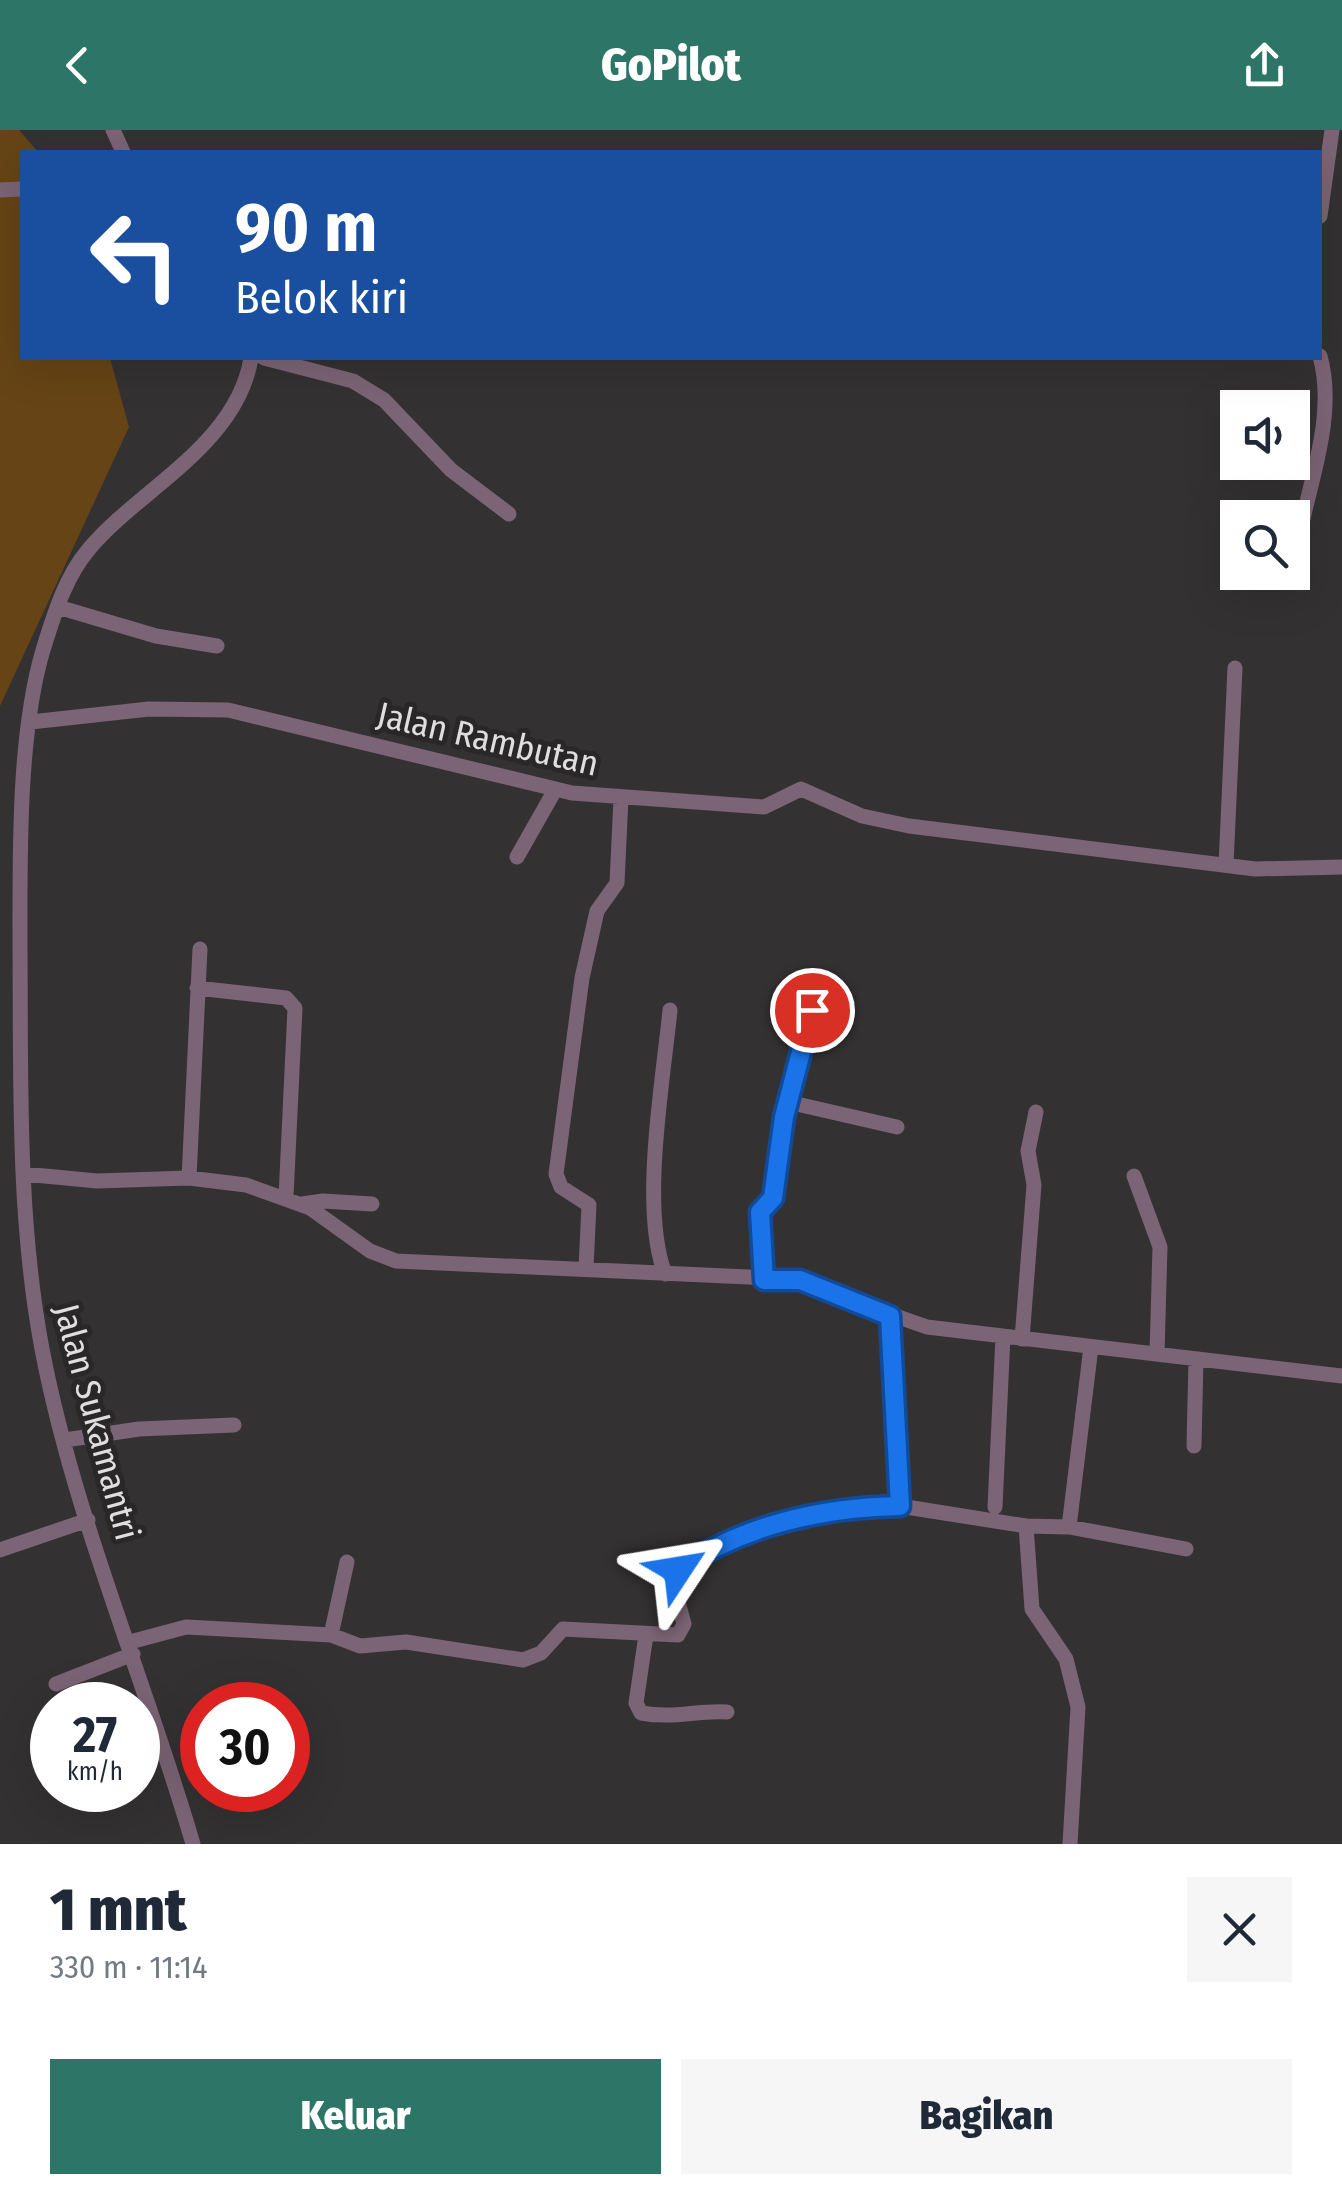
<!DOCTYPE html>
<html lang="id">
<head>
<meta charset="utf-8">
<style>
  body { margin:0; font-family:"Fira Sans Condensed",sans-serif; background:#f6f6f7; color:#1f2937; height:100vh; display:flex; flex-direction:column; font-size:38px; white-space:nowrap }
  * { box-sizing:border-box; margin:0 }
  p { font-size:32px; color:#747a83 }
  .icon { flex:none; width:55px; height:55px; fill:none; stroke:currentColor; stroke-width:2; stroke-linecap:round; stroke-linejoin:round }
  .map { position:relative; height:1714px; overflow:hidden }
  .details { display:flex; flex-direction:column; background:#fff; flex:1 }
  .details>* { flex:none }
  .banner { position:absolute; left:20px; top:20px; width:1302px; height:210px; border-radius:0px; box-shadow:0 10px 40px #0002; background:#1a4fa0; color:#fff; overflow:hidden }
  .tools { position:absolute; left:1220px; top:260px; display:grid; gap:20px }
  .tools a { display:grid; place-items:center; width:90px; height:90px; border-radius:0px; background:#fff; box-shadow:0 10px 40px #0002; font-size:50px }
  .speed { position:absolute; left:30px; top:1552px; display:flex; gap:20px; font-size:50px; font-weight:700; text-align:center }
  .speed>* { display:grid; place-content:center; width:130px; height:130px; border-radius:50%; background:#fff; box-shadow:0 10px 40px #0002; line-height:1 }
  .speed small { font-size:25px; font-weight:400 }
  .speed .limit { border:15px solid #d22; background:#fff; color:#111 }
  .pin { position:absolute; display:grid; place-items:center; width:85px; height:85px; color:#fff; margin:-42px; border:5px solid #fff; border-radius:50%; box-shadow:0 2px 10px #0007 }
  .me { position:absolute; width:110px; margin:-55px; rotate:57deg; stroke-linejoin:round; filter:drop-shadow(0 0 8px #0008) }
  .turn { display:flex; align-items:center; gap:35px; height:210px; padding:0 50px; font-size:45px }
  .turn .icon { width:130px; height:130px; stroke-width:2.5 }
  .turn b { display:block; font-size:70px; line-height:85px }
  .round { display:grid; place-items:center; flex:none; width:105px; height:105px; border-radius:0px; background:#f6f6f7 }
  .headline { display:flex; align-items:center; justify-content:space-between; height:170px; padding:0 50px }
  h1 { font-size:60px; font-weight:800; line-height:75px }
  .primary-button { display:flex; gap:20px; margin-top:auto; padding:20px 50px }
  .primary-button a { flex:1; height:115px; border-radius:0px; background:#2d7667; color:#fff; font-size:40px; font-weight:800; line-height:115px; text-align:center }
  .primary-button a+a { background:#f6f6f7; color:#1f2937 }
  header { display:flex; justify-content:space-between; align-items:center; height:130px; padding:0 50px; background:#2d7667; color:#fff; font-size:45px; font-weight:800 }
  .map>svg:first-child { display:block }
  .green { fill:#664415 }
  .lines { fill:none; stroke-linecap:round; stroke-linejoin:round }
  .minor { stroke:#7b6475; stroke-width:15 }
  .route-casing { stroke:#114b97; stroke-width:25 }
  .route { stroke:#1a73e8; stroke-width:18 }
  .labels { text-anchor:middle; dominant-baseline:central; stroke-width:10; stroke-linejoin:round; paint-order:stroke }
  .street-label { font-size:35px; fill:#e0dede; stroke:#2a2728 }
</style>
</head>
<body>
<header><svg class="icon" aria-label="back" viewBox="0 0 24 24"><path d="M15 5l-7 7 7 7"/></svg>GoPilot<svg class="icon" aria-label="share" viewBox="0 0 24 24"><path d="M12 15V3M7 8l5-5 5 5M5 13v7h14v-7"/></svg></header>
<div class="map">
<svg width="1342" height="1714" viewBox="0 0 1342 1714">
  <rect width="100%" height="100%" fill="#343132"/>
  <path class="green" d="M0,0H19L38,22H22V228H110L129,297L0,576Z"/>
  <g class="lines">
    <path class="minor" d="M113,0L123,22
      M0,60L22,59
      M1320,86L1332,0
      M264,228L353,251L384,270L451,340L509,384
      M1302,393C1314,339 1335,281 1320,226
      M58,477L156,506L217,516
      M31,592L149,579L228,580L572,663L764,677L801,659L862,686L909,696L1255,739L1342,737
      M517,727L555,660
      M1226,735L1235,538
      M197,858L286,868L295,878L286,1067
      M788,972L897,997
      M24,1044L97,1051L189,1048L246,1055L310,1078L370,1121L396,1131L790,1149L927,1197L1342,1246
      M1134,1046L1160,1117L1157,1224
      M189,1048L200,819
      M302,1074L323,1071L372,1074
      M586,1138L589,1075L561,1057L556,1044L582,848L597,781L617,753L621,668
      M665,1144C640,1078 663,952 670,880
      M764,1150L760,1083L773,1068L784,987L813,880
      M890,1186L900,1376
      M1022,1209L1034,1055L1028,1021L1036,982
      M65,1310L139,1299L234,1295
      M1194,1316L1196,1229
      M995,1377L1003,1206
      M1026,1396L1032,1479L1066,1529L1078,1577L1070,1714
      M1069,1397L1186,1419
      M0,1420L88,1390
      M331,1505L347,1432
      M646,1505L636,1573L641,1583C675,1589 695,1580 727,1582
      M130,1512L186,1497L331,1505L360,1516L406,1512L523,1530L541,1523L563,1499L678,1505L684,1494L673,1453L678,1441L725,1411L823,1383L900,1376L1026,1396L1069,1397L1091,1217
      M56,1554L133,1524
      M193,1714C145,1549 74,1387 42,1219C17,1086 21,948 20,813C20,724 18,605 43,520C54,485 65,447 89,419C138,360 237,315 251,228"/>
  </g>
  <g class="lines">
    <g class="route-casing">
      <path id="route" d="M678,1440C740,1396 823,1377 900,1376L890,1186L800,1150H764L760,1082L773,1068L784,987L812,880"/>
    </g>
    <use href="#route" class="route"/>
  </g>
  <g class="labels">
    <g class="street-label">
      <text transform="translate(488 609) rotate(13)">Jalan Rambutan</text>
      <text transform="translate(97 1292) rotate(75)">Jalan Sukamantri</text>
    </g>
  </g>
</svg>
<div class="tools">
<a><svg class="icon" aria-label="sound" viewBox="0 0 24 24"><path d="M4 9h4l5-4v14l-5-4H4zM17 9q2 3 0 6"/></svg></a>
<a><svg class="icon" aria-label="search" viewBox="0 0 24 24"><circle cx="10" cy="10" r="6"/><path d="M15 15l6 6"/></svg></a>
</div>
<div class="speed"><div>27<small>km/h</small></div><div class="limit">30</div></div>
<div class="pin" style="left:812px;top:880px;background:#d93025"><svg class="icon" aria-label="arrive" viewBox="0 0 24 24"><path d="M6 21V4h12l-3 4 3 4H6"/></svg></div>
<svg class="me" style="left:678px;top:1440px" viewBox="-20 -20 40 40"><path d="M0-17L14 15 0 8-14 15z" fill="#1a73e8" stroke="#fff" stroke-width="4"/></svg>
<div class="banner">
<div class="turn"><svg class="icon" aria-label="left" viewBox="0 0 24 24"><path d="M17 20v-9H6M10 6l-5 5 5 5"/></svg><div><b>90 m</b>Belok kiri</div></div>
</div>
</div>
<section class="details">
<div class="headline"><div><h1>1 mnt</h1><p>330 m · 11:14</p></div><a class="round"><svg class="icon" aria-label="close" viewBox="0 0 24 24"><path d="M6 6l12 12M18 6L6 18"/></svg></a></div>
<div class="primary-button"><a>Keluar</a><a>Bagikan</a></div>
</section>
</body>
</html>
